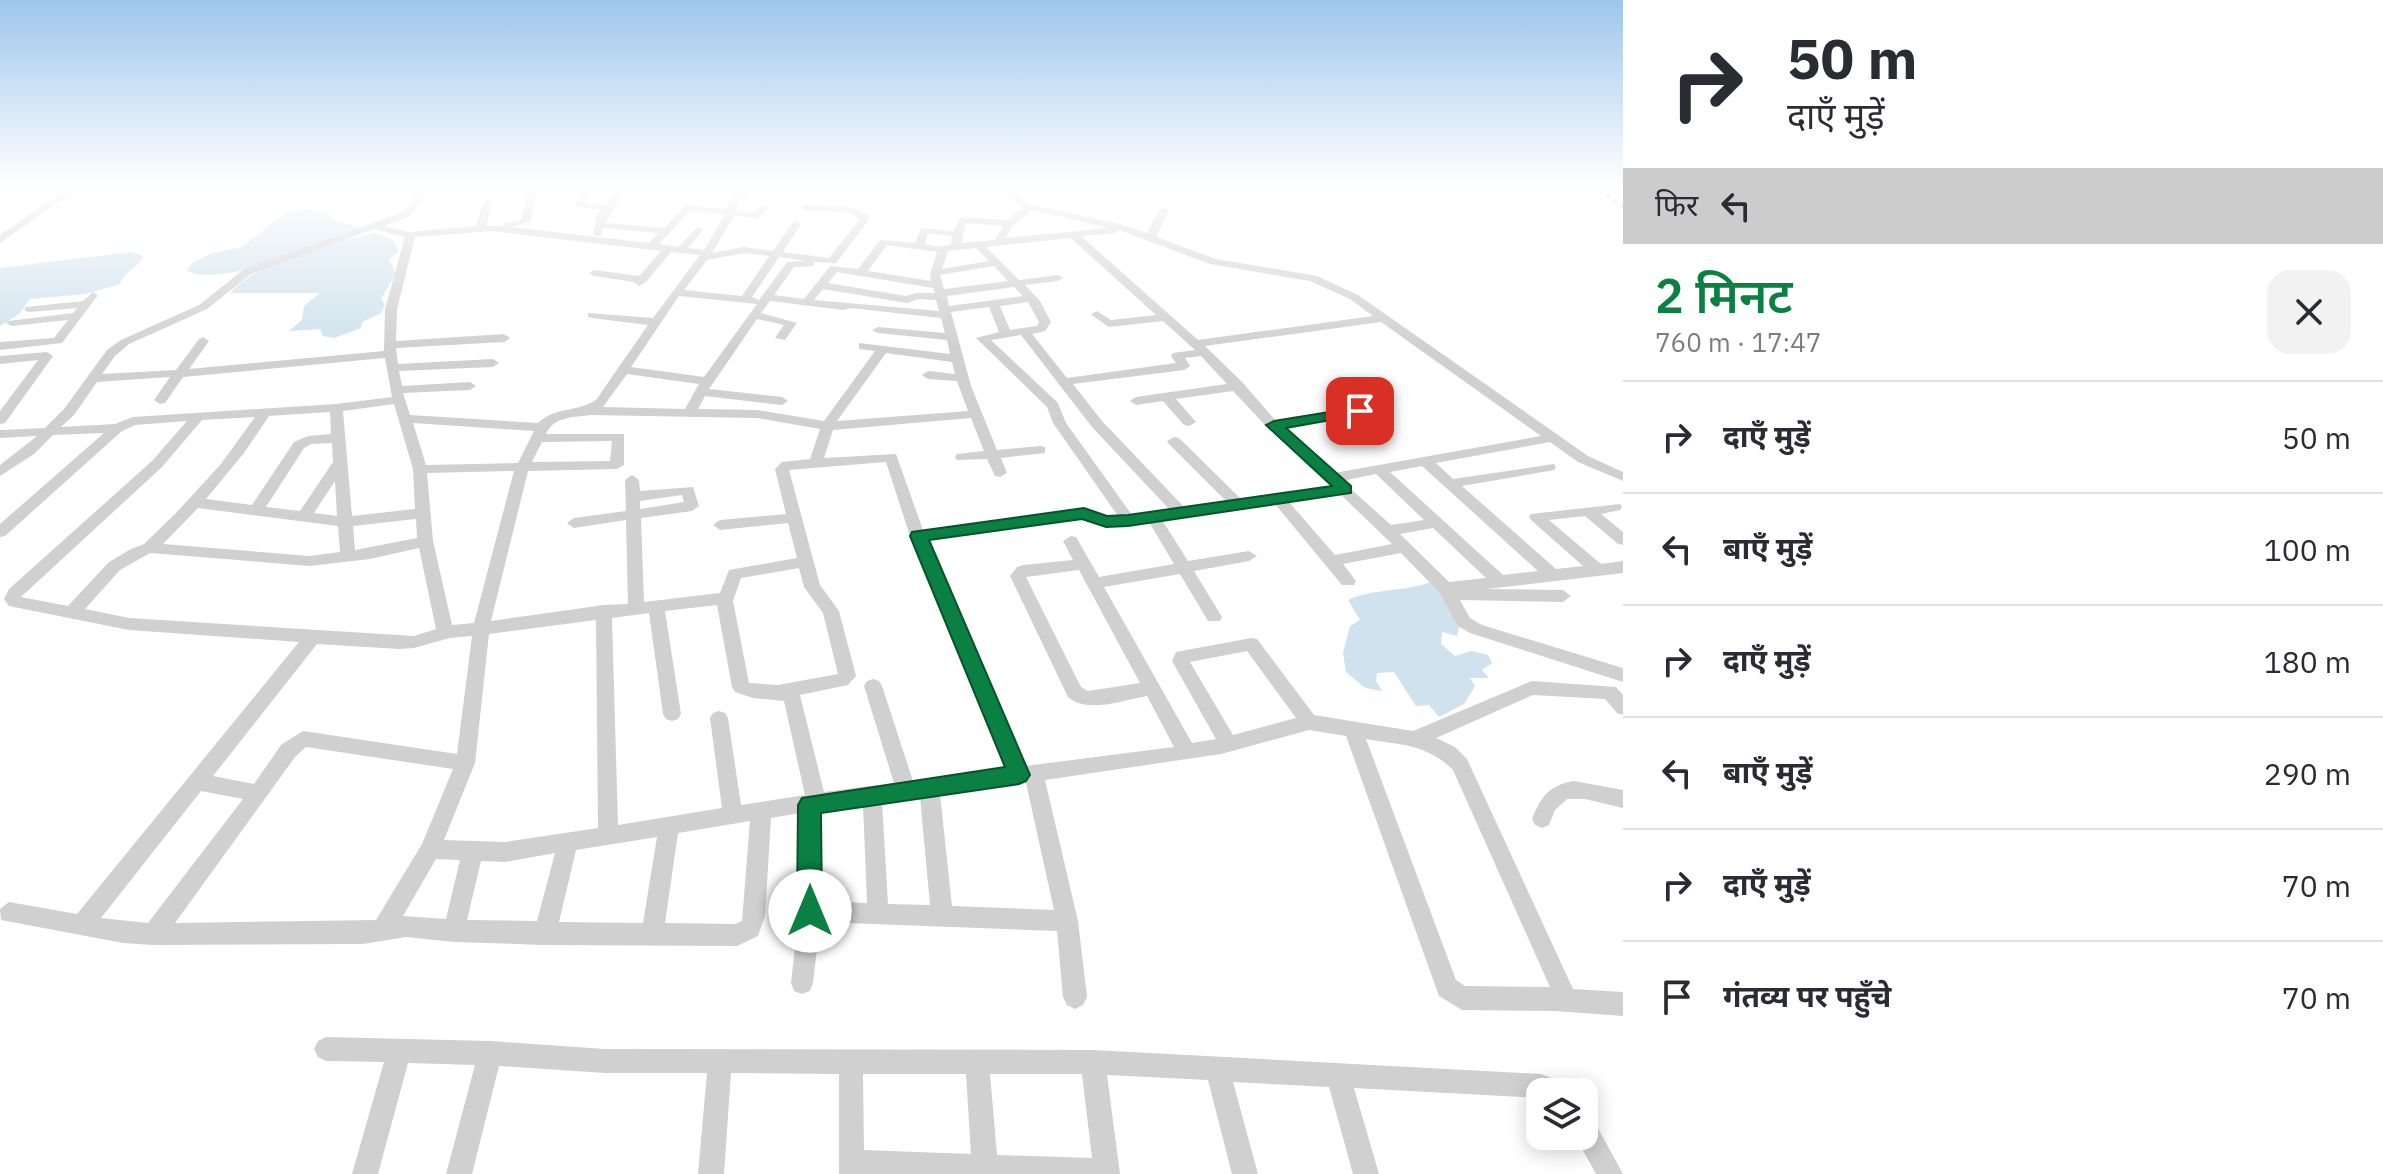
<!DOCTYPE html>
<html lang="hi">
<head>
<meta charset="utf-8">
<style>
  body { margin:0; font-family:"IBM Plex Sans","Noto Sans Devanagari",sans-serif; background:#f2f2f3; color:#2b2b33; height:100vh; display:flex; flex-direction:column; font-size:30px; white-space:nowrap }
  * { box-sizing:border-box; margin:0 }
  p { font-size:26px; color:#7c7c81 }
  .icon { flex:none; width:44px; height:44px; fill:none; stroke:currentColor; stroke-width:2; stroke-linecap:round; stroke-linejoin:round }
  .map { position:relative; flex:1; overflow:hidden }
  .details { display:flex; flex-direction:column; background:#fff; width:760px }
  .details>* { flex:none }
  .guide { background:#fff; color:#2b2b33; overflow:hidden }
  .tools { position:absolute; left:1526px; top:1078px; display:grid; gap:16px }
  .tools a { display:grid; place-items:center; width:72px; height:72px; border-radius:16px; background:#fff; box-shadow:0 4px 20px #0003; font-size:40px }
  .pin { position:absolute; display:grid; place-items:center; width:68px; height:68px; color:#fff; margin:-34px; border-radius:16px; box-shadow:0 4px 12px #0006 }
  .me { position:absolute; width:88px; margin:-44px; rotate:0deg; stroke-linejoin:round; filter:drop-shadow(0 0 6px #0008) }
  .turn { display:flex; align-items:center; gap:28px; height:168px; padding:0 32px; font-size:36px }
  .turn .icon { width:104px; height:104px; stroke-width:2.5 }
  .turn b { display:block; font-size:56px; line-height:68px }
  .then { display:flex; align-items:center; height:76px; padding:0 32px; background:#0003; gap:16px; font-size:30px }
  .round { display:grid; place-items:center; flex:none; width:84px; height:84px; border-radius:24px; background:#f2f2f3 }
  .summary { display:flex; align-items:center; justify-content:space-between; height:136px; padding:0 32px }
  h1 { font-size:48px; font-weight:600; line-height:60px; color:#0b8043 }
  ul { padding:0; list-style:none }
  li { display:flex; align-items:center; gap:24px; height:112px; padding:0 32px; border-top:2px solid #e1e1e2 }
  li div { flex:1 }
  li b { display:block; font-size:30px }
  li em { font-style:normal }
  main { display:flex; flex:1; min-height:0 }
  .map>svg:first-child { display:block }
  .water { fill:#cfe2ee }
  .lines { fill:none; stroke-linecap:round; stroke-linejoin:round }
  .minor { fill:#d0d0d0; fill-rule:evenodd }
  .rail { stroke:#888; stroke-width:2; stroke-dasharray:5 4; stroke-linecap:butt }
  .route { fill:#0b8043; stroke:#07532c; stroke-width:2 }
</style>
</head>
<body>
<main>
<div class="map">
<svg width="1623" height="1174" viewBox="0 0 1623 1174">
  <rect width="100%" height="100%" fill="#fff"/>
  <path class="water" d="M308,208L326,213L334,220L363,228C320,240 227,289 187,271L191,264L209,254L242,247L286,212Z
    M376,233L393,240L399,251L389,260L396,273L381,299L385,305L381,313L362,322L361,328L334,338L323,336L320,329L289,331L302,320L304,306L320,293H230C261,259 331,243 376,233Z
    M131,252L143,256C140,267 124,271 120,284L85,294L30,299L19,314L0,326V268Z
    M1431,582L1465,618L1484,628L1459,627L1457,636L1442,632L1441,644L1455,656L1471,651L1488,655L1492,663L1482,670L1489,678H1470L1475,686L1464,704L1439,717L1429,705L1416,706L1394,672L1377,673L1376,681L1382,691L1365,688L1346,672L1343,653L1350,626L1360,620L1348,600C1374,588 1404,592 1431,582Z"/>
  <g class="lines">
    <path class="minor" d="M74,184H84L0,243V235Z
      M425,184H434L410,216L384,226L408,232L476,226L483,203L488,200L493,203L486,226H504L505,223L521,220L530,184H539L530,222L511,227L649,243L658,233L603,228L601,236H593L596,217L601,210L577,207L575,205L584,190L592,192L586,203L605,205L617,190L625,192L605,223L664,228L686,205L726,209L730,201L745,184H754L738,204L736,210L753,213L762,205L770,207L758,218L734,216L712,253L744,247L773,251L793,222L796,221L801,224L783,252L829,258L860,219L850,213L806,210L803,209V205L852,207L869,216V220L836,263L814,262V266L794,267L774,295L804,299L830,266L858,269L880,240L915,243L921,228L953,231L960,218L963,217L1007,220L1023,208L1006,195L999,184H1008L1012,191L1030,204L1127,226L1147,233L1159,210L1164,207L1169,210L1156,237L1216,259L1317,276L1358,295L1588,456L1623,472V481L1578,462L1550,442L1436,463L1453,479L1554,464L1556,467L1554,470L1549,471L1462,486L1556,569L1583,566L1531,520L1529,517L1531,514L1620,504L1622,507L1620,510L1601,514L1623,532V545L1618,544L1585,516L1549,520L1601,564L1623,561V573L1487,589L1563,590L1571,596L1563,602L1460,600L1470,618L1482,625L1623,668V682L1470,633L1458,626L1439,592L1401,553L1343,564L1356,581L1354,585H1342L1275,504L1162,520L1188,561L1249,551L1257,556L1249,561L1194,571L1222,617L1220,621H1208L1180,574L1104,587L1192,743L1216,739L1172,661L1176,652L1251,638L1257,639L1314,715L1413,731L1532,681L1616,687L1623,695V715L1617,713L1605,699L1533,695L1436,738L1455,747L1467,759L1573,989L1623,992V1016L1555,1011L1462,1010L1439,996L1346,736L1309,730L1221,754L1045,780L1078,921L1087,997L1083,1005L1075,1009L1067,1005L1063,997L1057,931L820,922L813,983L810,991L802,994L794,991L791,983L799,911L800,813L771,818L765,916L758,936L737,946L545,945L454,942L406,937L363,944L153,945L123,943L1,920L0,909L9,902L77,914L299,642L129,630L9,606L4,599L9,589L152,461L187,421L135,425L122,431L5,536L0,537V524L104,433L53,435L34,454L0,476V465L37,436L0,438V430L45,428L64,409L107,350L121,340L199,305L243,270L404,212ZM691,210L725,215L704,250L688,248L703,230L698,227L678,247L659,244ZM1032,210L1109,228L1006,238L1013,225ZM966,223L1003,226L995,240L961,243ZM374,229L405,237L385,309L384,351L189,369L209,341L203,337L199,339L176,370L102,374L115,356L129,344L207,309L251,274ZM1119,230L1210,264L1310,281L1350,299L1373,316L1198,340L1081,236L1114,233ZM492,231L661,251L639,276L594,270L589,273L594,276L634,282L639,286L646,282L671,252L700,255L653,318L588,313V317L592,318L648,325L596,400C578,412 554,407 538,423L410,415L403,393L470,390L476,386L470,382L402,386L399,371L493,367L499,363L493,359L398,364L396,348L504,342L510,338L504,334L396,341L397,309L415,237ZM928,233L952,236L951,244L940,247L925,244ZM1071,238L1156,315L1111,320L1097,311L1091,314L1093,316L1109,327L1163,321L1195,350L1173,353L1171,356L1176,363L1067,378L1032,334L1045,331L1051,322L1040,301L1025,285L1058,281L1063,278L1058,275L1019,280L986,247ZM887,245L937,252L930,275L931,281L868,271ZM976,248L989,261L942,269L948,251ZM744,253L769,256L742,296L684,290L707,260ZM779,257L806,261L787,262L759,300L752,297ZM994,266L1008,281L944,289L940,275ZM837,272L933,288L935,293H916L906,296L828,283ZM1014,287L1023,296L949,306L947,296ZM823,289L907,303L918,299L936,300L939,311L814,300ZM679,296L757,304L704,377L631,367ZM770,301L843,310L850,308L941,318L945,333L878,327L872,330L878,333L947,340L950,354L859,343V349L875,351L824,421L757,410L698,409L705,396L782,405L788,401L782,397L709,389L757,319L784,325L775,338L785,340L797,323L761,313ZM1028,302L1039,322L1037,326L1010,330L1000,306ZM989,307L999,332L976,338L1047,407L1053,423L1118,516L1107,517L1084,508L923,530L896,454L824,458L833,430L971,418L984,451L957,454L955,457L957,460L987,459L995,476L1000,477L1007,473L1001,458L1045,453V447L1040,446L997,450L971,386L951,312ZM1381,322L1541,436L1334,473L1284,427L1360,415L1366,411L1365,408L1276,421L1243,383L1205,346ZM1021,335L1092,427L1169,509L1132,515L1066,423L1058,403L991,340ZM886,353L952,362L955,374L928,371L922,375L928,379L957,381L968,411L837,421ZM1201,356L1227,384L1136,397L1130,401L1136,405L1163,401L1184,425L1189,426L1196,422L1176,399L1233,391L1266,426L1331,486L1241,499L1179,438L1174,437L1167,441L1169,444L1226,501L1184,507L1102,421L1073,384L1184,370L1190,366L1185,358ZM385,358L392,397L336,404L133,417L115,424L61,427L74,415L97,382L170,377L154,400L160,404L165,403L183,377ZM627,374L699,384L685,409L603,407ZM394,404L413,469L415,509L352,516L343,411ZM330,412L331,434L308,436L294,442L252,505L206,499L244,453L269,416ZM590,415L757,418L820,429L810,459L782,462L775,469L786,514L720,520L713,525L720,530L788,523L797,558L729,570L720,593L644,602L641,518L692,511L699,506L693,487L640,491L639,480L632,475L625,480L626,511L574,518L567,523L574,528L626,520L628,604L604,605L491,621L528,471L617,469L624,465V434H546C554,416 572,418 590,415ZM255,417L221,464L176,513L144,544L131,549L109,562L68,606L21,597L162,467L202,420ZM413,423L534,431L518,463L426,465ZM612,441L610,461L532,462L542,442ZM332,443L333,462L300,511L266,507L304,448L311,444ZM886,462L910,536L1007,768L913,781L882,686L879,681L873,679L867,681L864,686L894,783L824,792L800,695L848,685L856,676L839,611L820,585L789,470ZM1422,466L1538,571L1503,575L1390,472ZM514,471L474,623L452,625L433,541L427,473ZM1376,474L1424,520L1391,525L1342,481ZM335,481L337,516L314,513ZM1340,494L1392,544L1335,555L1289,502ZM682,495L684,502L640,509V501ZM198,508L338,526L340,552L310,556L163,544ZM1083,518L1106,527L1149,522L1174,564L1099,577L1076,537L1071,536L1063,541L1073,560L1023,565L1017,567L1010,576L1068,697C1087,714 1124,700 1147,696L1174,747L1025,766L927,540ZM416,519L417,538L355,550L353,526ZM1433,528L1486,578L1449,582L1400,534ZM419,548L436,629L414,636L129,618L85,609L120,570L150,553L310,566L370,559ZM799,568L804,587L823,613L838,674L778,685L749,683L733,601L741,578ZM1079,570L1086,583L1140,683L1088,691L1081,687L1026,577ZM717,605L732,687L735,692L753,698L784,701L805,795L741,805L728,718L725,713L719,711L713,713L710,718L722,808L618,825L612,618L649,613L663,714L666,719L672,721L678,719L681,714L665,611ZM596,620L598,828L505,842L444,840L475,763L489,634ZM472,636L457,754L303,731L281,745L254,784L213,776L317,644L399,649L414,648L450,638ZM1247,651L1296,718L1233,735L1190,662ZM1366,739C1400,745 1427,744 1453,770L1550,987L1465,986L1456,980ZM306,747L453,769L422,844L376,920L175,923L295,757ZM1026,783L1054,910L952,906L940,794ZM201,791L243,799L148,923L101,918ZM920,797L930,905L888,904L882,802ZM863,804L867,903L821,901L820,810ZM750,821L742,921L735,924L665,923L678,833ZM657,837L643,923L559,922L576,850ZM555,853L537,921L467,920L481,861L505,862ZM436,859L460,860L446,919L403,916Z
      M497,184H506L499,192L450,193L445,190L450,187Z
      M93,292L98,295L62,343L0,350V342L54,338L68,320L12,326L6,323L8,321L73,313L77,308L29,312L25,311V307L83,301Z
      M47,352L53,356L5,423L0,424V411L38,360L0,364V356Z
      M1574,781L1623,790V808L1585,799H1567L1555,810L1549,825L1542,828L1535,825L1532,819C1541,797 1549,785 1574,781Z
      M326,1037L490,1041L605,1049L1093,1050L1541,1074L1564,1083L1567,1092H1540V1098L1354,1088L1379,1174H1353L1329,1087L1233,1082L1258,1174H1232L1208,1080L1107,1075L1120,1174H839V1074L731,1073L724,1174H698L707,1073H605L499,1066L472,1174H446L475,1065L408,1063L378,1174H352L384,1062L326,1061L318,1057L314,1049L318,1041ZM863,1074H966L971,1154L864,1150ZM990,1074H1082L1092,1158L997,1155Z
      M1584,1115L1593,1119L1623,1174H1596L1575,1136H1584Z"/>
    <path class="rail" d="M1591,184L1623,207"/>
  </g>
  <linearGradient id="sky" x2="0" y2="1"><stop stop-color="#9ec6ea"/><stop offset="0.53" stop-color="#fff"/><stop offset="1" stop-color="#fff" stop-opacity="0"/></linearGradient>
  <rect width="1623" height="349" fill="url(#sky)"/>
  <path class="route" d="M1360,407L1365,408V414L1286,428L1351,486V493L1128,526L1106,527L1082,519L929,540L1030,775L1026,781L1019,784L821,813L822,911L818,919L810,923L801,919L797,911L798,805L802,798L1005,767L910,536L912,532L1084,508L1107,516L1128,515L1332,486L1266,425L1274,421Z"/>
</svg>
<div class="tools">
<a><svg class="icon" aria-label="layers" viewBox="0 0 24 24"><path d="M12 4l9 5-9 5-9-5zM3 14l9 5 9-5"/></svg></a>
</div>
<div class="pin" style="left:1360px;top:411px;background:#d93025"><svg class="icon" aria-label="arrive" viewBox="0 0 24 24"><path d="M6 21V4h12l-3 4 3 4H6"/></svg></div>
<svg class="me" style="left:810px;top:911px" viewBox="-20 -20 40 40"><circle r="19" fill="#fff"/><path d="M0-13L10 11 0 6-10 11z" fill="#0b8043"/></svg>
</div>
<section class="details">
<div class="guide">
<div class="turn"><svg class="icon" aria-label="right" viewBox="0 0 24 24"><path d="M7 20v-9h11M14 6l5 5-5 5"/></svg><div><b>50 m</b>दाएँ मुड़ें</div></div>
<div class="then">फिर<svg class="icon" aria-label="left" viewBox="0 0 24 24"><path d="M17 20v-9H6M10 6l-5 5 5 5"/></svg></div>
</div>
<div class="summary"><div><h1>2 मिनट</h1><p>760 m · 17:47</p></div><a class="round"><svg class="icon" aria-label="close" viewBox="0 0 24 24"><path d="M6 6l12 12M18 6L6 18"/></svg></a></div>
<ul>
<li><svg class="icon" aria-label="right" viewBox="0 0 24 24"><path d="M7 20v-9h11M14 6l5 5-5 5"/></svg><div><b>दाएँ मुड़ें</b></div><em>50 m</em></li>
<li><svg class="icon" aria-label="left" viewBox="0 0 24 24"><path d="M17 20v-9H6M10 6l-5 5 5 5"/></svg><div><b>बाएँ मुड़ें</b></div><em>100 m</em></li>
<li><svg class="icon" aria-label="right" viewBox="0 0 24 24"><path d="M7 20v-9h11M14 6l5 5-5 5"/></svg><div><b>दाएँ मुड़ें</b></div><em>180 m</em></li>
<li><svg class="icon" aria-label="left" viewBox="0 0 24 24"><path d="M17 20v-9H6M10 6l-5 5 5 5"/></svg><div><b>बाएँ मुड़ें</b></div><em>290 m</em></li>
<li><svg class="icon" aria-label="right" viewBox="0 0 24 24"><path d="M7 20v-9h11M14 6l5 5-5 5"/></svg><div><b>दाएँ मुड़ें</b></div><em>70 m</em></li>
<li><svg class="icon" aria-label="arrive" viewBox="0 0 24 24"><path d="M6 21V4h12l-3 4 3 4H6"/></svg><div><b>गंतव्य पर पहुँचे</b></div><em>70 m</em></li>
</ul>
</section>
</main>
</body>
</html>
